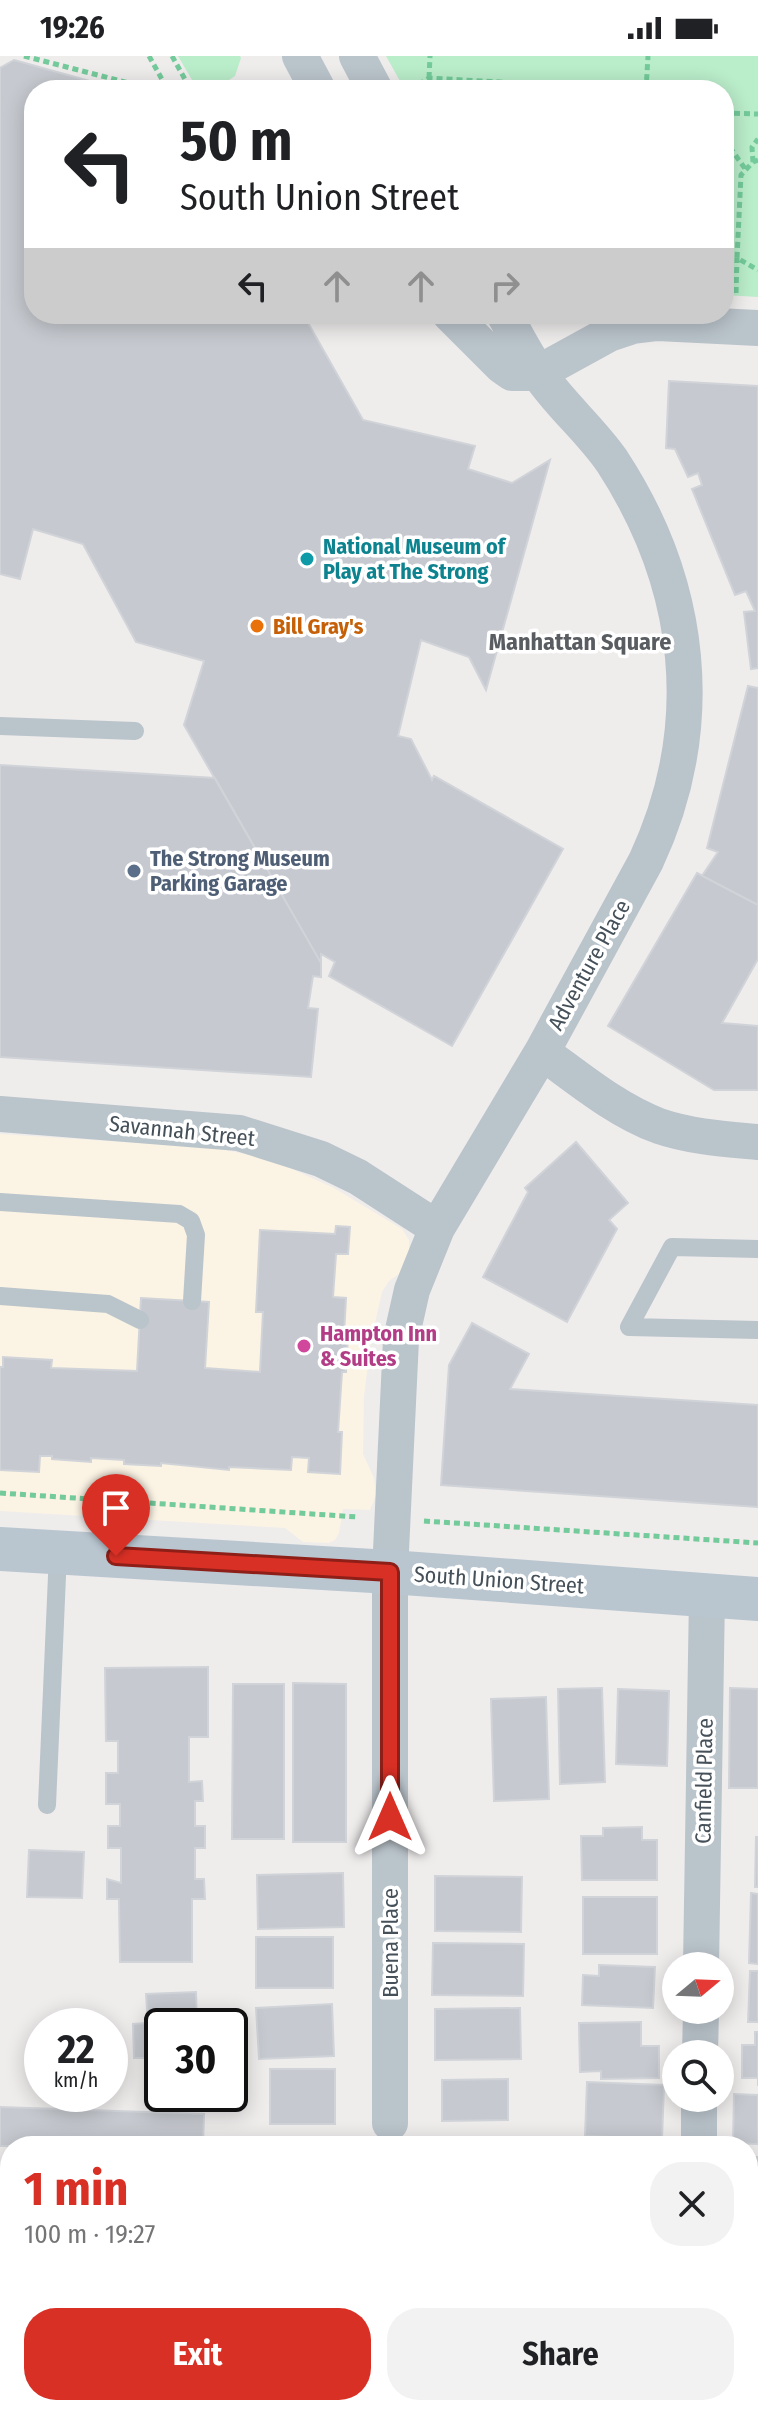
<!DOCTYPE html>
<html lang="en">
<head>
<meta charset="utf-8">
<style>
  body { margin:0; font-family:"Fira Sans Condensed",sans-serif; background:#f2f2f2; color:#202124; height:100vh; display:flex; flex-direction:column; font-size:30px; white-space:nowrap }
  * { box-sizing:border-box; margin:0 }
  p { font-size:26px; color:#757577 }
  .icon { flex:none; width:44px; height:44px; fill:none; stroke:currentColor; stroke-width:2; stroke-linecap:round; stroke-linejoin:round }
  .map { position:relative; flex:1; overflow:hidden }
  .details { position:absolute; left:0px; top:2080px; width:758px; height:280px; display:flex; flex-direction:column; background:#fff; border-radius:32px 32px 0 0; box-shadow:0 4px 20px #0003 }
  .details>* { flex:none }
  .guide { position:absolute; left:24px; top:24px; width:710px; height:244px; border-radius:32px; box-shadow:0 4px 20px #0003; background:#fff; color:#202124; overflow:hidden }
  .needle { width:52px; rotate:71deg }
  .tools { position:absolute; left:662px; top:1896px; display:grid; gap:16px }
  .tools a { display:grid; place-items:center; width:72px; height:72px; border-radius:50%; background:#fff; box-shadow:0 4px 20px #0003; font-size:40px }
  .speed { position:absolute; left:24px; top:1952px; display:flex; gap:16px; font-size:40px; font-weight:700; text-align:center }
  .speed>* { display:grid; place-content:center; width:104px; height:104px; border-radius:50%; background:#fff; box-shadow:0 4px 20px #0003; line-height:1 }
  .speed small { font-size:20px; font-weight:400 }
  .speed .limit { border:4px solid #111; border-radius:12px; background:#fff; color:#111 }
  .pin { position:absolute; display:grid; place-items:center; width:68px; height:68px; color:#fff; margin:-82px -34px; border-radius:50% 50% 50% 0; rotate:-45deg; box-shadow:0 0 8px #0007 }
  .pin .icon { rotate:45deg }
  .me { position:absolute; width:88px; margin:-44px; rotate:0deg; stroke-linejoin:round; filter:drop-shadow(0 0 6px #0008) }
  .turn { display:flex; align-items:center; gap:28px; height:168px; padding:0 24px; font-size:36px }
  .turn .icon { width:104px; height:104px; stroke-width:2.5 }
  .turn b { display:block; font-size:56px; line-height:68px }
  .lanes { display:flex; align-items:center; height:76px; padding:0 24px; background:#0003; justify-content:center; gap:40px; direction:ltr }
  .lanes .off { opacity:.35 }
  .round { display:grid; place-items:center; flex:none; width:84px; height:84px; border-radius:32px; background:#f2f2f2 }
  .headline { display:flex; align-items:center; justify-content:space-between; height:136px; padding:0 24px }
  h1 { font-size:48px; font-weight:700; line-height:60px; color:#d93025 }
  .action { display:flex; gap:16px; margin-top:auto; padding:16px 24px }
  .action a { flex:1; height:92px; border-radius:32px; background:#d93025; color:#fff; font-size:32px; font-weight:700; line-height:92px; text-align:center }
  .action a+a { background:#f2f2f2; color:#202124 }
  .status { display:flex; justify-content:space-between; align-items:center; height:56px; padding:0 40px; background:#fff; direction:ltr }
  .status svg { height:22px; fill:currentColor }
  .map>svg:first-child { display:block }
  .commercial { fill:#fbf3e4 }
  .green { fill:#baedca }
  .building { fill:#c6c9cf; stroke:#d0d3d8; stroke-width:2 }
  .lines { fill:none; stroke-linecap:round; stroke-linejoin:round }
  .path { stroke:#73ca9a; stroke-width:5; stroke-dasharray:6 4; stroke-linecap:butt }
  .service { stroke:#bac4cb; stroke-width:18 }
  .minor { stroke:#bac4cb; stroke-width:36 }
  .secondary { stroke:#b9c6d0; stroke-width:44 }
  .route-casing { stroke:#8d1f18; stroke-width:20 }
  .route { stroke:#d93025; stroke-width:14 }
  .culture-dot { fill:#0f9aa8; stroke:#fff; stroke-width:3 }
  .food-dot { fill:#e8710a; stroke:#fff; stroke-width:3 }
  .service-dot { fill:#5c6f8a; stroke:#fff; stroke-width:3 }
  .hotel-dot { fill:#d1479c; stroke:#fff; stroke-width:3 }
  .labels { text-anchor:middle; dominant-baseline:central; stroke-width:7; stroke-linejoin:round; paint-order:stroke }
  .culture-label { font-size:22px; font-weight:bold; fill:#0d838f; stroke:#fff; text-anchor:start }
  .food-label { font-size:22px; font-weight:bold; fill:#c56008; stroke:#fff; text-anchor:start }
  .service-label { font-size:22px; font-weight:bold; fill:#4e5e75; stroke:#fff; text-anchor:start }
  .street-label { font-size:22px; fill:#455059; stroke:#fff }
  .hotel-label { font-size:22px; font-weight:bold; fill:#b23c85; stroke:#fff; text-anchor:start }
  .neighbourhood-label { font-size:24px; font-weight:bold; fill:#595d61; stroke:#fff }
</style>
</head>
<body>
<div class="status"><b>19:26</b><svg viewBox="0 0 49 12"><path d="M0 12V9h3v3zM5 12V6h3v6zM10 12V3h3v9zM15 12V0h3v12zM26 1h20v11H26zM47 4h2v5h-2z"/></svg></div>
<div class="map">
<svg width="758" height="2360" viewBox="0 0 758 2360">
  <rect width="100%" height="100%" fill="#efecec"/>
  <path class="commercial" d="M0,1078L216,1092L270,1103L334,1132L402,1173L409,1184V1201L399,1218L389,1225L382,1236L371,1285L364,1340L363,1398L374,1422L376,1439L370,1454L343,1453L339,1477L335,1484L329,1487L303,1486L285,1472L0,1455Z"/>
  <path class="green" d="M178,0H240L241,2L235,20L214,34L195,29Z
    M386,0H758V241L724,239V34H405Z"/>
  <path class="building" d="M14,4L122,34H34V258H303L363,364L475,390L468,413L512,427L550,404L486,634L469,601L421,584L398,680L411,683L432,724L434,720L563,793L452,990L329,920L335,906L321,898V907L184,669L204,605L136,586L83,488L33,473L20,523L0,518V12Z
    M669,325L758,330V612L751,613L744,556L755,555L746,535L735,539L692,433L702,429L698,417L688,421L675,393L666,392Z
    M748,630L758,632V849L702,820L718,796L707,792Z
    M0,709L215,722L321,907V921L313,920L308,952L318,953L311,1021L0,1001Z
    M697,817L758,849V903L722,967L758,970V1034H714L608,970Z
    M576,1086L628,1147L609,1164L617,1173L567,1266L483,1221L528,1136L525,1132Z
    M336,1170L350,1171L348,1198H336L333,1241L346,1242L344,1278H348L346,1316H342L338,1376H342L340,1418L308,1416L309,1402L292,1401L291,1414L229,1411V1414L161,1407V1410L124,1408V1404L91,1402V1406L52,1403V1400H40L39,1416L0,1414V1311H3V1301L52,1304L51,1312L137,1315L141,1242L209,1246L205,1312L260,1316L263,1256H256L260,1174L335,1178Z
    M472,1267L529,1298L510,1333L758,1349V1451L441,1429L449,1309Z
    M208,1611V1681H189V1726L202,1725L203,1745H195V1770H205V1792H195V1823H204L205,1843H192V1906H120L119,1843H107V1823L121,1827V1792H108V1770H120V1748H106V1717H118V1685H106L105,1612Z
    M293,1627L346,1628V1786H293Z
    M233,1628H284V1783H232Z
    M602,1632L605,1726L560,1728L558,1633Z
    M730,1632L758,1633V1732H729Z
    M618,1633L669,1635L667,1710L616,1708Z
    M546,1641L549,1743L494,1745L491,1643Z
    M642,1771V1784H657V1824H582L581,1780H603V1772Z
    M756,1781H758V1831H755Z
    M29,1794L84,1796L82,1842L27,1841Z
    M343,1817L344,1871L258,1873L257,1819Z
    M435,1820L522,1821L521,1876L435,1875Z
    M751,1837L758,1838V1908L749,1907Z
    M583,1841H657V1898H583Z
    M256,1881H333V1932H256Z
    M433,1887L524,1888L523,1940L432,1939Z
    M599,1909L655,1911L653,1952L582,1949L583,1919L599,1920Z
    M750,1915H758V1966H748Z
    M196,1936L197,1970H162V2038H200L201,2052L150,2054L148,2002H134L133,1968L148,1967L146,1938Z
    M332,1948L334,2000L259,2003L256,1952Z
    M520,1952L521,2003L435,2004V1953Z
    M641,1966V1990H659V2022L601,2023V2015L580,2016L579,1967Z
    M755,1976H758V2030V2022H742V1989H755Z
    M270,2013H335V2068H270Z
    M508,2023V2064L442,2065V2024Z
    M587,2026L664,2029L662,2083L585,2080Z
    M734,2038L758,2039V2088L733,2087Z
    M0,2051L204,2058L203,2090H0Z
    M220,2082L308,2085V2090H220Z
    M748,2101H758V2165H748Z
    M254,2350H309L308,2360H254Z
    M332,2350H427L426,2360H331Z
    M545,2350H646L645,2360H545Z"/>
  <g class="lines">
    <path class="path" d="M24,0L156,34
      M149,0L168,34
      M172,0L191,34
      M429,22L430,0
      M410,34L429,22L640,34
      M646,34L648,0
      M724,57L758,58
      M724,83L746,114
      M758,104L753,106L741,119L737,202L758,214
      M753,106L752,91L758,83
      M736,237L737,202
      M0,1437L358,1461
      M424,1465L758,1487"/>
    <path class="service" d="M0,670L135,675
      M0,1146L179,1158L191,1165L196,1179L192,1245
      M758,1193L672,1191L629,1271L758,1274
      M0,1240L108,1248L140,1264
      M47,1749L58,1497
      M0,2211H10
      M748,2314H758
      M654,2350V2360
      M721,2350V2360
      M113,2360V2350
      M535,2360L536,2350"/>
    <path class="minor" d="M300,0L318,34
      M357,0L375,34
      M450,258L502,310L512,317H538L609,278L633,270L658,267L758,272
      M542,996C578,1022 616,1054 659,1070C691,1081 725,1083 758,1086
      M0,1058L239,1077L321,1103L358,1121L437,1172
      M701,1910L707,1539
      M700,1998L701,1954
      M390,2067V1516L401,1283L412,1234L437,1172L542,996L646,805C709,670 693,529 612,405C590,373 559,348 538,316C525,298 515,277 504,258
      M699,2083V2042"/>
    <path class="secondary" d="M0,1493L390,1516L758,1543"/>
  </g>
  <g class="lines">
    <g class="route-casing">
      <path id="route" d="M116,1500L390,1516V1761"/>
    </g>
    <use href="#route" class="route"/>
  </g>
  <circle class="culture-dot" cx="307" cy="503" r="8"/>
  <circle class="food-dot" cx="257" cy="570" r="8"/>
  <circle class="service-dot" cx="134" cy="815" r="8"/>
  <circle class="hotel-dot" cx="304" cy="1290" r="8"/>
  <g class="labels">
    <g class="culture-label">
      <text x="323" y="490">National Museum of<tspan x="323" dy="25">Play at The Strong</tspan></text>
    </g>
    <g class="food-label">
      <text x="273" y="570">Bill Gray's</text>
    </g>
    <g class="service-label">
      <text x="150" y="802">The Strong Museum<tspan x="150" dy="25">Parking Garage</tspan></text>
    </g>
    <g class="street-label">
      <text transform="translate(589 909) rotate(-61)">Adventure Place</text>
      <text transform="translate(182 1075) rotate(6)">Savannah Street</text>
      <text transform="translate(499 1524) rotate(4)">South Union Street</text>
      <text transform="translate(704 1725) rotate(-89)">Canfield Place</text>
      <text transform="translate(390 1887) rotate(-90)">Buena Place</text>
    </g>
    <g class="hotel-label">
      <text x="320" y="1277">Hampton Inn<tspan x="320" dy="25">&amp; Suites</tspan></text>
    </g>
    <g class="neighbourhood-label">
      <text x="580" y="586">Manhattan Square</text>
    </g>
  </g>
</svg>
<div class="tools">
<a><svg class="needle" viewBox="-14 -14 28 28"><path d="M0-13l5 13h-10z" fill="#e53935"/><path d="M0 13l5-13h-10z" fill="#757577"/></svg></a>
<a><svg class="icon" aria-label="search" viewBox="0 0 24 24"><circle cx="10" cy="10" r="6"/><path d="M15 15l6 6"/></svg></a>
</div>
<div class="speed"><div>22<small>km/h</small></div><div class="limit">30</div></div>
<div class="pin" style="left:116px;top:1500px;background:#d93025"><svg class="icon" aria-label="arrive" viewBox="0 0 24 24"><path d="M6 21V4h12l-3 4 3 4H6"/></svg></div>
<svg class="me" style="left:390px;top:1761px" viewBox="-20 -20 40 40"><path d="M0-17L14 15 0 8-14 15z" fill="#d93025" stroke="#fff" stroke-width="4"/></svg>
<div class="guide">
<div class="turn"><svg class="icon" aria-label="left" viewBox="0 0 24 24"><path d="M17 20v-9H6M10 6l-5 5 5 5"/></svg><div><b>50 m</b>South Union Street</div></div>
<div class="lanes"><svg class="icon" aria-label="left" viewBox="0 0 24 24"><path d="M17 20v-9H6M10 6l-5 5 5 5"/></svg><svg class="icon off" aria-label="ahead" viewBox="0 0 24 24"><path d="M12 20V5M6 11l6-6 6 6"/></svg><svg class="icon off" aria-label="ahead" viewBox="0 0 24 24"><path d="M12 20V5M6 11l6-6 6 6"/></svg><svg class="icon off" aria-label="right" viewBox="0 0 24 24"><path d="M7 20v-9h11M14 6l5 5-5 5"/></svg></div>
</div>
<section class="details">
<div class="headline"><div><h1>1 min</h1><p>100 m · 19:27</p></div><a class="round"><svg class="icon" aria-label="close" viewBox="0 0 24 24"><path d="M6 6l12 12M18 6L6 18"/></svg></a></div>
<div class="action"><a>Exit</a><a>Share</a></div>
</section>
</div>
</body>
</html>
